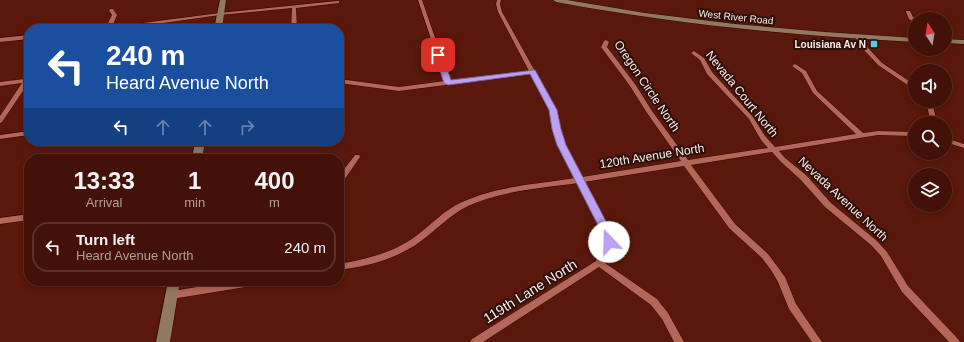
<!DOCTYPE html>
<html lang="en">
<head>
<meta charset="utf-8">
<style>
  body { margin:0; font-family:Helvetica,sans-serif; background:#4b1a12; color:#f1f3f6; height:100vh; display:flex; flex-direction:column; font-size:15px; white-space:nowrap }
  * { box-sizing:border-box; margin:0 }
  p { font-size:13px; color:#af9d9c }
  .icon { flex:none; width:22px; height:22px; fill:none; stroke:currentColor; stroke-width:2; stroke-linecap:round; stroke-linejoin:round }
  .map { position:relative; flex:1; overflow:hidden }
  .sheet { position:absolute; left:24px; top:154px; width:320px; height:132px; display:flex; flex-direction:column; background:#441108; border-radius:16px; box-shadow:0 2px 6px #0003,0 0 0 1px #5c3129 }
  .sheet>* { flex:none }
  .guide { position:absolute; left:24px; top:24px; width:320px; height:122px; border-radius:16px; box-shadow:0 2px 6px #0003,0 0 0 1px #5c3129; background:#1a4fa0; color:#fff; overflow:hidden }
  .needle { width:26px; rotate:348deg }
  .fabs { position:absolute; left:908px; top:12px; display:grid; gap:8px }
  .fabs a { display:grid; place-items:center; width:44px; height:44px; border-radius:50%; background:#441108; box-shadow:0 2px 6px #0003,0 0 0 1px #5c3129; font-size:20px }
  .pin { position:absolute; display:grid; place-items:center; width:34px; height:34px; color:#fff; margin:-17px; border-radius:8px; box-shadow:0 2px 6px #0006 }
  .me { position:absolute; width:44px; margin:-22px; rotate:339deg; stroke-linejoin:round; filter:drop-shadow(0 0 3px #0008) }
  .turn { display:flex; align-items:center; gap:14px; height:84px; padding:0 16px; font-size:18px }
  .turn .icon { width:52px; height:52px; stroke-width:2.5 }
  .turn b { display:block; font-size:28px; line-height:34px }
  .lanes { display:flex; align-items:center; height:38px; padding:0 16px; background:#0003; justify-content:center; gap:20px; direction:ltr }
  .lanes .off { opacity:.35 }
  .eta { display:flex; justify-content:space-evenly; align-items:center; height:68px; text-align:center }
  .eta b { font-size:24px; font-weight:600; line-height:28px }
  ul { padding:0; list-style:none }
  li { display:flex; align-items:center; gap:12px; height:50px; margin:0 8px 6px; padding:0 8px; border:2px solid #5c3129; border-radius:16px }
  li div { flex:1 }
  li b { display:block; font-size:15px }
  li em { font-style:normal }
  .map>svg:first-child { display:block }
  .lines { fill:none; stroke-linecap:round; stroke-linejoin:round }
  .street-casing { stroke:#360400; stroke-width:1 }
  .secondary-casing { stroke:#360400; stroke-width:1 }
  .street { fill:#b36758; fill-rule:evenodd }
  .secondary { fill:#90795c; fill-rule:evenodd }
  .route { fill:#bca0f2; stroke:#7a689d }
  .poi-dot { fill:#55cae0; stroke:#2c0f09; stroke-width:1.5 }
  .labels { text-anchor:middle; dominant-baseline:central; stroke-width:4; stroke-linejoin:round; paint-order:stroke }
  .far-street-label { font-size:10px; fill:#fdece8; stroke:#2c0f09 }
  .far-poi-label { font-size:10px; font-weight:bold; fill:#fdece8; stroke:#2c0f09; text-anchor:end }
  .street-label { font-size:12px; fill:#fdece8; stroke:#2c0f09 }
  .near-street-label { font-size:14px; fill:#fdece8; stroke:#2c0f09 }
</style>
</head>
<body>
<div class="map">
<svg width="964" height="342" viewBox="0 0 964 342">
  <rect width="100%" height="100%" fill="#5a170b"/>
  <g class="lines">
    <g class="street-casing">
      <path id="street" d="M418,0H422L450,81L529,71L498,12L496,4L497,0H501L500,4L502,12L556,109L561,137L582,177L681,161L647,113L630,86L601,47L604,41L606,40L609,42L607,47L635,84L652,111L688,160L768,148L761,140L749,119L707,74L700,60L691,53L694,51L704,58L712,72L753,117L765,136L775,147L856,134L813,93L802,73L792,66L795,64L806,71L817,91L863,133L878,131L915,132V136L878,135L779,151L785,158L806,175L831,203L877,241L887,252L908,286L958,339L960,342H949L902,292L881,256L871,245L825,207L800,179L781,162L772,152L691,165L735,224L768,254L777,266L785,277L796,304L822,342H812L789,309L778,282L771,270L762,258L729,228L684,166L584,182C591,195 612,228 613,242C613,250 609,257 605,263L657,299L668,313L684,342H674L662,319L651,305L599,267L483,342H470L472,339L596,261C604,252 606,245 603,234L578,183C542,188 500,191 468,206C450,215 437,229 421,241C397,259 369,266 339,270V264C367,259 393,253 416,236C431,225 444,210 462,202C497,186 538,184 575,178L555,137L550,109L531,74L399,91L339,83V79L399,87L445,81Z
        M337,1H339V3L296,8L297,29H291L292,8L220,15L120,29H105L112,15L109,10L111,9H113L117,15L112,27L220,13Z
        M906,11H910L913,17L916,19L915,23L909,19L906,12Z
        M29,35V39L0,42V38Z
        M858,35L860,36L869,49L882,63L915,85V90L878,65L865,51L855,37Z
        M29,72V82L2,122L0,123V116L22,83L0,86V82L24,79L26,74Z
        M924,101H930L933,106L937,123H931L927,106Z
        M29,131V135L0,139V135Z
        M945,138L964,144V148L945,142Z
        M355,155H359L360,157L342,183L339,184V176Z
        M29,214V220L0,224V218Z
        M235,281H261L260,284L257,285L172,299L169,298L168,295L169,292L172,291Z"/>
    </g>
    <g class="secondary-casing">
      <path id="secondary" d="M220,0H226L222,29H214Z
        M553,0H567L645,13L735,24L825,32L915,38V42C794,36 675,24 556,2Z
        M945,39L964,40V44L945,43Z
        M195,141H205L202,159H192Z
        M168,281H180L170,342H156Z"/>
    </g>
    <use href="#street" class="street"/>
    <use href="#secondary" class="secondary"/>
  </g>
  <path class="route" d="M438,53L442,55L451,80L535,70L557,110L561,129L566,145L610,229L614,242L613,245L609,246L605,245L600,229L557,145L552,129L549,110L530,74L448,85L444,83L435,55Z"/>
  <rect class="poi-dot" x="870" y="40" width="8" height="8" rx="2"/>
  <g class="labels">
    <g class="far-street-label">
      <text transform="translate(736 17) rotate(6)">West River Road</text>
    </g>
    <g class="far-poi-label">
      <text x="866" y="44">Louisiana Av N</text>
    </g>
    <g class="street-label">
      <text transform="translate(647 86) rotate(56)">Oregon Circle North</text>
      <text transform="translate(742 94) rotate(51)">Nevada Court North</text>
      <text transform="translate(652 156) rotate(-9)">120th Avenue North</text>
      <text transform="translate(843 199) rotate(43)">Nevada Avenue North</text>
    </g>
    <g class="near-street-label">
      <text transform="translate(530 291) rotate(-32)">119th Lane North</text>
    </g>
  </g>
</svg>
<div class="fabs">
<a><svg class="needle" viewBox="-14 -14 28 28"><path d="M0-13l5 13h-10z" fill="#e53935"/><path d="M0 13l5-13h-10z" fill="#af9d9c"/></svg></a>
<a><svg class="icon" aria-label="sound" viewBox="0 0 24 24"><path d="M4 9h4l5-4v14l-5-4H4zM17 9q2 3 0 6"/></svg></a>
<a><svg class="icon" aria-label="search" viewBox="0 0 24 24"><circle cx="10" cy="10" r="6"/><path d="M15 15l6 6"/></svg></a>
<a><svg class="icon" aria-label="layers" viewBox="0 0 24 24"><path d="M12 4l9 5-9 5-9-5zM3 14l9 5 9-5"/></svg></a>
</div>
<div class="pin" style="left:438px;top:55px;background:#d93025"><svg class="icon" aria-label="arrive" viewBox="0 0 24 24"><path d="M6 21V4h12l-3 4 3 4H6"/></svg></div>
<svg class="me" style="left:609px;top:242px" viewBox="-20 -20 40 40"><circle r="19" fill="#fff"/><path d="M0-13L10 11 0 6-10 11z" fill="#bca0f2"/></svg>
<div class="guide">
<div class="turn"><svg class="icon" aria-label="left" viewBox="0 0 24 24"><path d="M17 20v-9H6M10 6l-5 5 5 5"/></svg><div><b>240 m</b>Heard Avenue North</div></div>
<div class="lanes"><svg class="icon" aria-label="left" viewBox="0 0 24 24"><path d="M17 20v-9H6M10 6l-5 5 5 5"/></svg><svg class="icon off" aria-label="ahead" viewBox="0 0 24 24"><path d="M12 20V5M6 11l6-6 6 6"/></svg><svg class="icon off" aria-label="ahead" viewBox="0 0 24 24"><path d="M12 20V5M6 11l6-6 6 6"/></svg><svg class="icon off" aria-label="right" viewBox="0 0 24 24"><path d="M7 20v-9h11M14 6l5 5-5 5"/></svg></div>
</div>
<section class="sheet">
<div class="eta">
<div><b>13:33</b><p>Arrival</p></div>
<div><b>1</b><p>min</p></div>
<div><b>400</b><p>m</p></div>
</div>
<ul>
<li><svg class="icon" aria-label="left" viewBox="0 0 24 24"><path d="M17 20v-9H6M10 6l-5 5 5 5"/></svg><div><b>Turn left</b><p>Heard Avenue North</p></div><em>240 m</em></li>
</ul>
</section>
</div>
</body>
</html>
